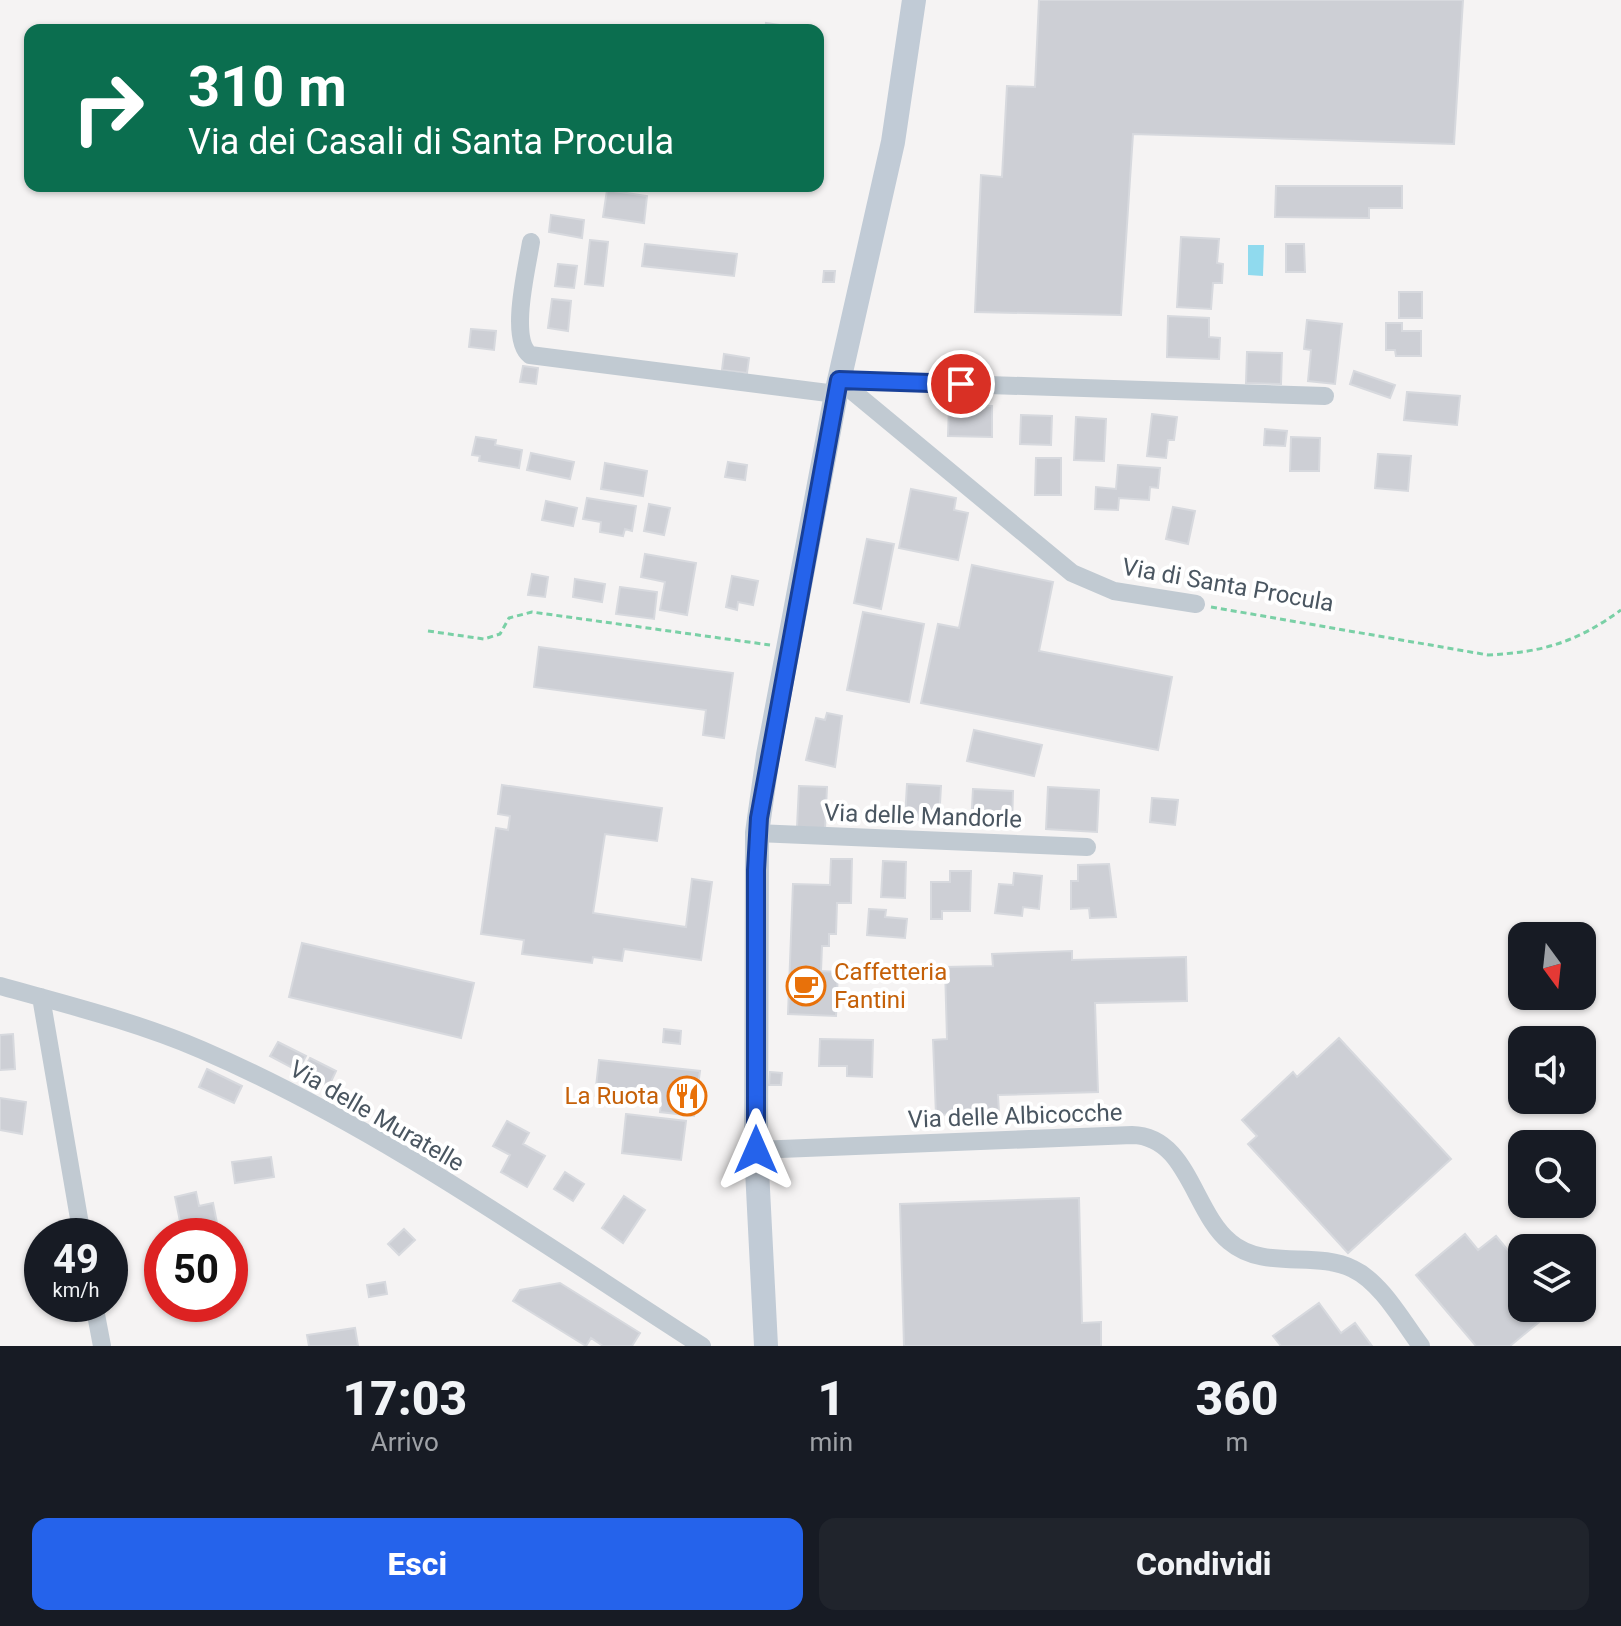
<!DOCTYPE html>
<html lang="it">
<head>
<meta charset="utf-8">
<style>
  body { margin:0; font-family:Roboto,sans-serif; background:#20242c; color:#f1f3f6; height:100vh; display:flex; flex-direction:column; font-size:30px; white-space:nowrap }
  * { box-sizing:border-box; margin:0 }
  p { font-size:26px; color:#9ea1a6 }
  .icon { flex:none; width:44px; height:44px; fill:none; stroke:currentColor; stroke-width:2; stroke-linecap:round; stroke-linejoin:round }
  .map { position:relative; height:1346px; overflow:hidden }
  .side { display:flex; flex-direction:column; background:#171b24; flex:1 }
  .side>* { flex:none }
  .banner { position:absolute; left:24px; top:24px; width:800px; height:168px; border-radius:16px; box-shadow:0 2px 6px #0004; background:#0b6e4f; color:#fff; overflow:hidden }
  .needle { width:52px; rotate:165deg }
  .controls { position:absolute; left:1508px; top:922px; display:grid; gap:16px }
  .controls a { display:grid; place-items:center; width:88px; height:88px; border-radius:16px; background:#171b24; box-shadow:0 2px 6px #0004; font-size:40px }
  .speed { position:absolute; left:24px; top:1218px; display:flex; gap:16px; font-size:40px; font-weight:700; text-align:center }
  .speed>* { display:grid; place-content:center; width:104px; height:104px; border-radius:50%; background:#171b24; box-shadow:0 2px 6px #0004; line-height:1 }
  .speed small { font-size:20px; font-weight:400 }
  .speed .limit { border:12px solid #d22; background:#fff; color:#111 }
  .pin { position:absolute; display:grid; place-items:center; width:68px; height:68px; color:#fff; margin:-34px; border:4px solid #fff; border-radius:50%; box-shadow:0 2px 8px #0007 }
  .me { position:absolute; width:88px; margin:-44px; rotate:0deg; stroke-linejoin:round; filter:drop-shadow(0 0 6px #0008) }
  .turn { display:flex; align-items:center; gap:28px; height:168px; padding:0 32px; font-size:36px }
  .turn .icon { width:104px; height:104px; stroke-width:2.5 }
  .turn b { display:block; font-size:56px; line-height:68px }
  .eta { display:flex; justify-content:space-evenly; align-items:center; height:136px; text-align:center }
  .eta b { font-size:48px; font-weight:800; line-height:56px }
  .cta { display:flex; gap:16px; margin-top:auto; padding:16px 32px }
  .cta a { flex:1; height:92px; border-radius:16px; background:#2563eb; color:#fff; font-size:32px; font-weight:800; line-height:92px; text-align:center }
  .cta a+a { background:#20242c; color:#f1f3f6 }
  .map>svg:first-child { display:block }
  .water { fill:#90daee }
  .building { fill:#cdcfd5; stroke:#d7d9de; stroke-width:2 }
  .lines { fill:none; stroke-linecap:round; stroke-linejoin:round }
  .path { stroke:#7ad0a6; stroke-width:3; stroke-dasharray:6 4; stroke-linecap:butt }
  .street { stroke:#c1cad2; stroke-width:18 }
  .secondary { stroke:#c1cbd6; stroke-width:24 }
  .route-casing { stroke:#184099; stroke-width:20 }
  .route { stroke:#2563eb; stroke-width:14 }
  .labels { text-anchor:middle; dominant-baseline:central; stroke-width:8; stroke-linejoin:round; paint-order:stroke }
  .street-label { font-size:24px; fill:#4a5661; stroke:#fff }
  .food-label { font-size:24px; fill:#c56008; stroke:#fff; text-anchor:start }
</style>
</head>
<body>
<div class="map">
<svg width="1621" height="1346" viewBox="0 0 1621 1346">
  <rect width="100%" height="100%" fill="#f5f3f3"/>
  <path class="water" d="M1248,245H1264L1263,276L1248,275Z"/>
  <path class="building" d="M1039,0H1463L1454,144L1133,134L1121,315L975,312L981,175L1002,177L1007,86L1035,87Z
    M766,23L794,27L793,30H765Z
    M1276,186H1402V208H1369V218L1275,217Z
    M607,190L647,196L644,223L603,217Z
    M551,215L584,220L582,238L549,232Z
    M1181,237L1219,239L1217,263L1223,264L1222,283H1213L1211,309L1177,307Z
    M590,240L608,242L603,286L585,284Z
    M645,244L737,254L734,276L642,266Z
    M1286,244H1304L1305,272H1286Z
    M558,264L577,266L574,288L555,286Z
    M824,271H835L834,282H823Z
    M1399,292H1422V318H1399Z
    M552,299L571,301L568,331L548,328Z
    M1168,316L1209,318V337L1220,338L1219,359L1167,357Z
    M1307,320L1342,324L1335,384L1308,381L1311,350L1304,349Z
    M1386,323H1402V331H1421V356H1396L1395,350H1386Z
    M471,329L496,331L494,350L469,347Z
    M1247,352L1282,353L1281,384L1246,383Z
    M724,354L749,358L747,373L722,370Z
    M523,366L538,368L536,384L520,382Z
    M1354,371L1395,385L1390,398L1350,384Z
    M1407,392L1460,396L1457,425L1404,420Z
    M949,405L992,406V437L948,436Z
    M1152,414L1177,417L1174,440H1168L1166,458L1147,456Z
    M1021,415L1052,416L1051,445L1020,444Z
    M1076,417L1106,419L1104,461L1074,460Z
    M1265,429L1287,431L1285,446L1264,445Z
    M476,437L496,440L495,445L522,450L519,468L479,461L480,456L472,455Z
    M1291,437L1320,438L1319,471H1290Z
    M531,453L574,462L570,479L527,470Z
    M1378,454L1411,456L1408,491L1375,488Z
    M1036,458H1061V495H1035Z
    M728,462L747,465L745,480L725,477Z
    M605,463L647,471L643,496L601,489Z
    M1118,465L1160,468L1158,488L1150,487L1149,500L1119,498L1118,510L1095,509L1096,487L1116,489Z
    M911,489L956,498L954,510L968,513L958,560L899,548Z
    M587,498L636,506L632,531L625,529L623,536L600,532L601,522L583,519Z
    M546,501L577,508L573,526L542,520Z
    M649,504L670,508L664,535L644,531Z
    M1173,507L1195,511L1188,544L1166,539Z
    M867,539L894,544L881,609L854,603Z
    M645,554L696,563L687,615L660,610L665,582L641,577Z
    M972,565L1053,582L1039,651L1172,677L1158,750L921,703L938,624L959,628Z
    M532,574L548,577L545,597L528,595Z
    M732,576L758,581L753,605L738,602L737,610L726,607Z
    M575,579L605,584L602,602L573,597Z
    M620,587L657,592L654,619L616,614Z
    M863,612L924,624L909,702L847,690Z
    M539,647L733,673L724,738L703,735L706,710L534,687Z
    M827,713L842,716L835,767L806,760L816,718L825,720Z
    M974,730L1042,745L1034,776L967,761Z
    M907,784L941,786L939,821L905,819Z
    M502,785L662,808L657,841L605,834L593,913L686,927L692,879L712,882L701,960L624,949L622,961L593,957L592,963L522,954L524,940L481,934L496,828L508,830L510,816L498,814Z
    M799,786L827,787L825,829L797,827Z
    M1048,787L1099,790L1097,832L1046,829Z
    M973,789L1013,791L1012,827L971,825Z
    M1152,798L1178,800L1175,825L1150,822Z
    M831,859H852L851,903H837L836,934H829V946H822L821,971L838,972L836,1016L788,1014L793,884L830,885Z
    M883,861L906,862L905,898L881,897Z
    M1109,864L1116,917L1090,918L1089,908L1071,909V881H1078V865Z
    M950,871H971L970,911H942V919H931V882H950Z
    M1014,873L1042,876L1039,909L1023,907L1022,916L995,913L999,884L1013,885Z
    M869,909L886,910L885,917L907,919L905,938L867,935Z
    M302,943L474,983L461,1038L289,997Z
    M1072,951V960L1186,957L1187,1001L1095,1003L1098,1092L998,1095L999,1113L936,1115L933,1040L947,1039L945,967L993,966L992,954Z
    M664,1029L681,1031L680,1044L663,1042Z
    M13,1034L15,1069L0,1070V1035Z
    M1339,1038L1451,1159L1348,1253L1248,1144L1257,1136L1242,1120L1293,1072L1297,1077Z
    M820,1039L873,1040L872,1077L847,1076V1066H819Z
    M278,1042L306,1056L298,1071L270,1056Z
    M310,1058L336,1071L329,1086L302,1072Z
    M599,1060L700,1071L694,1116L660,1112L661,1104L595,1096Z
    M207,1069L242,1086L234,1103L199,1087Z
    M770,1072L782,1073L781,1085H769Z
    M0,1098L26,1102L22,1134L0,1130Z
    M626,1114L686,1121L681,1160L622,1153Z
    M507,1121L529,1133L523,1144L545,1156L527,1187L501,1172L510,1155L493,1146Z
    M271,1157L274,1177L235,1183L232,1162Z
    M565,1172L584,1184L573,1201L554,1189Z
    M196,1192L199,1206L213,1203L217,1223L208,1225L210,1234L183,1236L175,1197Z
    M624,1196L645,1210L623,1243L602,1228Z
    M1079,1198L1082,1323L1101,1322V1346H904L900,1204Z
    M404,1229L415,1240L399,1255L388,1244Z
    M1465,1234L1478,1250L1496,1236L1522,1267V1308H1556L1510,1346H1476L1416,1275Z
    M385,1282L387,1294L369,1297L367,1285Z
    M560,1283L640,1333L632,1346H603L591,1338L586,1346L513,1301L520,1290Z
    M1319,1303L1341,1333L1355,1323L1372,1346H1281L1273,1336Z
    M355,1328L358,1346H309L307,1335Z"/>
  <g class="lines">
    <path class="path" d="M1211,607L1488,655C1543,652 1575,643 1621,610
      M428,631L484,639L500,634L509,618L532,612L770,645"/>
    <path class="street" d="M531,242C527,268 509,339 530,355L836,394
      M839,380L1325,396
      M839,380L1072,573L1114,591L1196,604
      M757,833L1087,847
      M0,986C68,1005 137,1022 202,1050C378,1126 541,1243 702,1346
      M41,997L82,1236
      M756,1150L1132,1135C1188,1136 1193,1212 1230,1242C1264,1271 1316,1250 1353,1269C1381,1282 1403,1322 1421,1346
      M94,1304L102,1346"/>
    <path class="secondary" d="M766,1346L756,1150L757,833L768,755L836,394L893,142L914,0"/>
  </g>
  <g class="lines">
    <g class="route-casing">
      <path id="route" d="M756,1150V870L759,818L839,380L961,384"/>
    </g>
    <use href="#route" class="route"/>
  </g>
  <defs>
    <g id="cafe-ring" transform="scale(2)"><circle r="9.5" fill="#fff" stroke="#e8710a" stroke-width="1.5"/><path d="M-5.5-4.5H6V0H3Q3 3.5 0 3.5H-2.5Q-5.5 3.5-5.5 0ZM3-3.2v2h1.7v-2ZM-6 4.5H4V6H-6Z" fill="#e8710a"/></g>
    <g id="restaurant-ring" transform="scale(2)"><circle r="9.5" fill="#fff" stroke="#e8710a" stroke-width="1.5"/><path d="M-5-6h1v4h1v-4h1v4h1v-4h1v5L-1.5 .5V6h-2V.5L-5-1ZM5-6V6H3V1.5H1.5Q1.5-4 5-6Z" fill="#e8710a"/></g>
  </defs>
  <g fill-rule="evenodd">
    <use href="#cafe-ring" x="806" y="986"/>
    <use href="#restaurant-ring" x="687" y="1096"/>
  </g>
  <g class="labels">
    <g class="street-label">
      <text transform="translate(1228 585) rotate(10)">Via di Santa Procula</text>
      <text transform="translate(923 816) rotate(2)">Via delle Mandorle</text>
      <text transform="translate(377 1116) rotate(30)">Via delle Muratelle</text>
      <text transform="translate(1015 1116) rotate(-2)">Via delle Albicocche</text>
    </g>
    <g class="food-label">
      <text x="834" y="972">Caffetteria<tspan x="834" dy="28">Fantini</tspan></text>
      <text x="659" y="1096" text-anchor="end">La Ruota</text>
    </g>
  </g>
</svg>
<div class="controls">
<a><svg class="needle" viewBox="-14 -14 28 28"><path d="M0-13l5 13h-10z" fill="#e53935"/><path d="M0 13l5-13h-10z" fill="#9ea1a6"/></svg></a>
<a><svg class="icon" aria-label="sound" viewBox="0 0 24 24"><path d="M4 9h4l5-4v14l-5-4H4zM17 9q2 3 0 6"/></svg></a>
<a><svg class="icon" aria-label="search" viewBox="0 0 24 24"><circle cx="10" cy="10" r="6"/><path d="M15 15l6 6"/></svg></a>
<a><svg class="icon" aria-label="layers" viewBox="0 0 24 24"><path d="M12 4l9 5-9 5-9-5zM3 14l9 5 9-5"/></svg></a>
</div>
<div class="speed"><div>49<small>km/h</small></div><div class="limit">50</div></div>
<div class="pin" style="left:961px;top:384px;background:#d93025"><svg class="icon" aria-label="arrive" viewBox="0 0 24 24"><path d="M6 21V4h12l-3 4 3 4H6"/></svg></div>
<svg class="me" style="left:756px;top:1150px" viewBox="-20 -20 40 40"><path d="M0-17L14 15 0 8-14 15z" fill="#2563eb" stroke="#fff" stroke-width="4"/></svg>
<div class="banner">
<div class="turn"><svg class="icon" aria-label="right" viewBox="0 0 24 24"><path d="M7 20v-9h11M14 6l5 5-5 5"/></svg><div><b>310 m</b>Via dei Casali di Santa Procula</div></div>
</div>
</div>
<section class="side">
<div class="eta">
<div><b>17:03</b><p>Arrivo</p></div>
<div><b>1</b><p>min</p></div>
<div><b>360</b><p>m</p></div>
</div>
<div class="cta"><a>Esci</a><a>Condividi</a></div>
</section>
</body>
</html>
